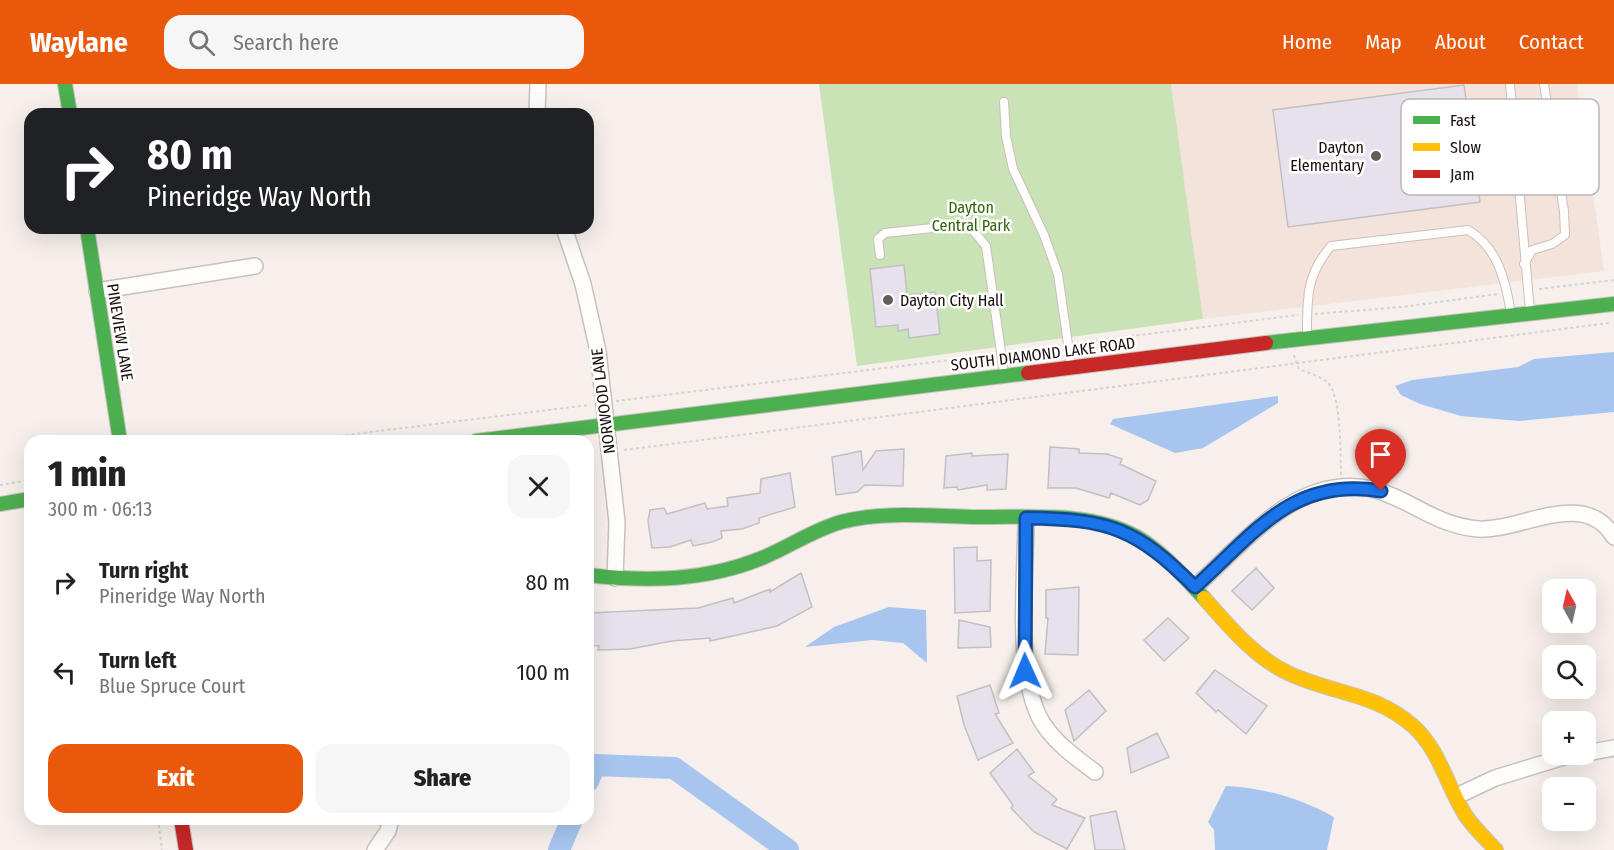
<!DOCTYPE html>
<html lang="en">
<head>
<meta charset="utf-8">
<style>
  body { margin:0; font-family:"Fira Sans Condensed",sans-serif; background:#f6f6f6; color:#222; height:100vh; display:flex; flex-direction:column; font-size:22px; white-space:nowrap }
  * { box-sizing:border-box; margin:0 }
  p { font-size:20px; color:#767676 }
  .icon { flex:none; width:33px; height:33px; fill:none; stroke:currentColor; stroke-width:2; stroke-linecap:round; stroke-linejoin:round }
  .map { position:relative; flex:1; overflow:hidden }
  .drawer { position:absolute; left:24px; top:351px; width:570px; height:390px; display:flex; flex-direction:column; background:#fff; border-radius:18px; box-shadow:0 6px 24px #0002 }
  .drawer>* { flex:none }
  .hud { position:absolute; left:24px; top:24px; width:570px; height:126px; border-radius:18px; box-shadow:0 6px 24px #0002; background:#202124; color:#fff; overflow:hidden }
  .needle { width:39px; rotate:352deg }
  .fabs { position:absolute; left:1542px; top:495px; display:grid; gap:12px }
  .fabs a { display:grid; place-items:center; width:54px; height:54px; border-radius:12px; background:#fff; box-shadow:0 6px 24px #0002; font-size:30px }
  .pin { position:absolute; display:grid; place-items:center; width:51px; height:51px; color:#fff; margin:-62px -26px; border-radius:50% 50% 50% 0; rotate:-45deg; box-shadow:0 0 6px #0007 }
  .pin .icon { rotate:45deg }
  .me { position:absolute; width:66px; margin:-33px; rotate:359deg; stroke-linejoin:round; filter:drop-shadow(0 0 4px #0008) }
  .turn { display:flex; align-items:center; gap:21px; height:126px; padding:0 24px; font-size:27px }
  .turn .icon { width:78px; height:78px; stroke-width:2.5 }
  .turn b { display:block; font-size:42px; line-height:51px }
  .round { display:grid; place-items:center; flex:none; width:63px; height:63px; border-radius:18px; background:#f6f6f6 }
  .head { display:flex; align-items:center; justify-content:space-between; height:102px; padding:0 24px }
  h1 { font-size:36px; font-weight:800; line-height:45px }
  .primary-button { display:flex; gap:12px; margin-top:auto; padding:12px 24px }
  .primary-button a { flex:1; height:69px; border-radius:18px; background:#ea580c; color:#fff; font-size:24px; font-weight:800; line-height:69px; text-align:center }
  .primary-button a+a { background:#f6f6f6; color:#222 }
  ul { padding:0; list-style:none }
  li { display:flex; align-items:center; gap:18px; height:90px; padding:0 24px }
  li div { flex:1 }
  li b { display:block; font-size:22px }
  li em { font-style:normal }
  header { display:flex; align-items:center; gap:36px; box-sizing:border-box; height:84px; padding:0 30px; background:#ea580c; color:#fff }
  header strong { font-size:28px }
  nav { display:flex; gap:33px; margin-inline-start:auto; font-size:21px }
  .search { width:420px; height:54px; background:#f6f6f6; display:flex; align-items:center; gap:15px; box-sizing:border-box; padding:0 21px; border-radius:18px; color:#767676; font-size:22px }
  .map>svg:first-child { display:block }
  .education { fill:#f3e3db }
  .green { fill:#c9e2b6 }
  .water { fill:#a7c5ef }
  .lines { fill:none; stroke-linecap:round; stroke-linejoin:round }
  .river { stroke:#a7c5ef; stroke-width:22 }
  .building { fill:#e6e1ea; stroke:#c3bfc3; stroke-width:1.5 }
  .lane-casing { stroke:#c9c0bc; stroke-width:10 }
  .street-casing { stroke:#c9c0bc; stroke-width:18 }
  .fast-casing { stroke:#c9c0bc; stroke-width:16 }
  .slow-casing { stroke:#c9c0bc; stroke-width:16 }
  .jam-casing { stroke:#c9c0bc; stroke-width:16 }
  .path { stroke:#d5d2d1; stroke-width:2; stroke-dasharray:3 3; stroke-linecap:butt }
  .lane { stroke:#fefdfc; stroke-width:8 }
  .street { stroke:#fefdfc; stroke-width:15 }
  .fast { stroke:#4caf50; stroke-width:14 }
  .slow { stroke:#ffc107; stroke-width:14 }
  .jam { stroke:#c62828; stroke-width:14 }
  .route-casing { stroke:#114b97; stroke-width:15 }
  .route { stroke:#1a73e8; stroke-width:10 }
  .poi-dot { fill:#675d59; stroke:#fff; stroke-width:2 }
  .labels { text-anchor:middle; dominant-baseline:central; stroke-width:5; stroke-linejoin:round; paint-order:stroke }
  .poi-label { font-size:16px; fill:#1a0f0b; stroke:#fff; text-anchor:end }
  .park-label { font-size:16px; fill:#34650b; stroke:#fff }
  .street-label { font-size:16px; fill:#1a0f0b; stroke:#fff }
  .key { fill:#fff; stroke:#bab7b6; stroke-width:1.5 }
  .key-label { font-size:16px; fill:#1a0f0b }
</style>
</head>
<body>
<header>
<strong>Waylane</strong>
<div class="search"><svg class="icon" aria-label="search" viewBox="0 0 24 24"><circle cx="10" cy="10" r="6"/><path d="M15 15l6 6"/></svg>Search here</div>
<nav><a>Home</a><a>Map</a><a>About</a><a>Contact</a></nav>
</header>
<div class="map">
<svg width="1614" height="766" viewBox="0 0 1614 766">
  <rect width="100%" height="100%" fill="#f6efeb"/>
  <path class="education" d="M1171,0H1577L1604,187L1203,235Z"/>
  <path class="green" d="M819,0H1171L1203,235L857,282Z"/>
  <path class="water" d="M1614,268V328L1519,337L1461,332L1420,320L1401,311L1395,302L1412,296L1518,283L1534,275Z
    M1278,312V319L1203,364L1175,369L1110,340L1113,335Z
    M889,523L926,526L927,579L903,559L872,556L805,563L834,543Z
    M1226,702C1265,704 1299,714 1334,733L1327,766H1215L1214,746L1208,738Z"/>
  <g class="lines">
    <path class="river" d="M588,697L595,681L674,684L788,766
      M559,766L572,735"/>
  </g>
  <path class="building" d="M1464,1L1480,118L1288,143L1273,26Z
    M904,181L907,211L935,208L940,250L909,254L908,245L898,247V241L876,243L870,185Z
    M1050,363L1079,365V369L1107,370L1122,375L1120,380L1156,397L1148,416L1140,421L1111,409L1109,414L1076,404H1048Z
    M904,365L903,402L865,401L857,408L836,411L832,373L861,367L863,386L876,367Z
    M972,369V372L1008,370L1006,405L987,406V401L958,406L957,403L944,404L946,372Z
    M790,389L795,423L759,434V439L742,445L721,447L722,454L712,458L693,462L691,456L670,463L652,464L648,437L650,426L664,424L667,430L705,419L707,425L728,422L727,414L760,409L761,395Z
    M977,463V477L991,476L990,527L955,529L954,464Z
    M1256,484L1274,504L1252,526L1232,507Z
    M801,489L812,523L777,542L710,557V554L672,557L630,565L598,566L599,562L588,561V529L698,524L733,514L734,519L770,505V508Z
    M1079,503L1078,571L1045,570L1048,534H1046V506Z
    M1168,534L1189,554L1164,577L1144,556Z
    M959,536L990,543L991,563L958,564Z
    M1215,586L1267,622L1246,650L1218,626L1216,628L1196,609Z
    M990,601L999,629L995,630L1013,659L978,676L964,641L957,612Z
    M1089,606L1106,627L1074,657L1065,626Z
    M1157,649L1169,673L1131,689L1127,664Z
    M1017,665L1034,688L1028,692L1057,715L1052,721L1085,734L1067,765L1034,748L1011,724L1013,721L990,689Z
    M1116,727L1125,766H1095L1090,732Z"/>
  <g class="lines">
    <g class="lane-casing">
      <path id="lane" d="M1510,0L1530,228
        M1004,18L1006,52L1013,85L1044,151L1058,190L1071,281
        M880,171L878,155L885,149L952,142L971,144L986,162L1004,289
        M1524,180L1532,166L1552,160L1565,151L1564,127L1544,0
        M1307,251C1307,215 1306,191 1331,162L1468,146C1498,163 1506,198 1511,230"/>
    </g>
    <g class="street-casing">
      <path id="street" d="M537,30L538,0
        M564,144L583,200L598,267L617,438L615,494
        M97,207L255,182
        M1026,434C1026,490 1014,591 1042,638C1055,659 1075,673 1095,688
        M1195,503C1230,472 1272,422 1317,408C1389,385 1416,440 1478,445C1520,448 1584,403 1614,453
        M1586,669L1614,664
        M1457,712L1495,694L1574,670
        M375,766L388,747L391,735"/>
    </g>
    <g class="fast-casing">
      <path id="fast" d="M65,0L70,30
        M87,144L120,357
        M1266,259L1614,220
        M476,357L1028,289
        M0,420L30,415
        M588,491C647,498 706,497 762,474C789,463 813,446 841,438C883,427 928,432 972,433C1025,434 1089,426 1137,453C1163,468 1184,493 1204,514"/>
    </g>
    <g class="slow-casing">
      <path id="slow" d="M1204,514C1229,542 1254,573 1288,589C1332,610 1374,608 1413,642C1440,666 1447,703 1466,732C1474,744 1486,755 1496,766"/>
    </g>
    <g class="jam-casing">
      <path id="jam" d="M1028,289L1266,259
        M181,735L186,766"/>
    </g>
    <path class="path" d="M1539,205L1614,196
      M1315,230L1402,223L1498,210
      M1077,259L1298,231
      M1012,268L1060,262
      M1294,271L1299,285C1308,289 1321,292 1328,299C1342,313 1340,371 1341,391
      M616,317L991,271
      M298,357L589,321
      M624,366L1609,239
      M0,401L30,396
      M158,735L162,766"/>
    <use href="#lane" class="lane"/>
    <use href="#street" class="street"/>
    <use href="#fast" class="fast"/>
    <use href="#slow" class="slow"/>
    <use href="#jam" class="jam"/>
  </g>
  <g class="lines">
    <g class="route-casing">
      <path id="route" d="M1025,587L1026,434C1109,435 1136,444 1195,503C1255,449 1293,392 1381,407"/>
    </g>
    <use href="#route" class="route"/>
  </g>
  <g class="poi-dot">
    <circle cx="1376" cy="72" r="6"/>
    <circle cx="888" cy="216" r="6"/>
  </g>
  <g class="labels">
    <g class="poi-label">
      <text x="1364" y="63">Dayton<tspan x="1364" dy="18">Elementary</tspan></text>
      <text x="900" y="216" text-anchor="start">Dayton City Hall</text>
    </g>
    <g class="park-label">
      <text x="971" y="123">Dayton<tspan x="971" dy="18">Central Park</tspan></text>
    </g>
    <g class="street-label">
      <text transform="translate(120 248) rotate(81)">PINEVIEW LANE</text>
      <text transform="translate(1043 270) rotate(-7)">SOUTH DIAMOND LAKE ROAD</text>
      <text transform="translate(603 317) rotate(-97)">NORWOOD LANE</text>
    </g>
  </g>
  <rect x="1401" y="15" width="198" height="96" rx="9" class="key"/>
  <rect x="1413" y="32" width="27" height="8" fill="#4caf50"/>
  <rect x="1413" y="59" width="27" height="8" fill="#ffc107"/>
  <rect x="1413" y="86" width="27" height="8" fill="#c62828"/>
  <g class="key-label">
    <text x="1450" y="42">Fast</text>
    <text x="1450" y="69">Slow</text>
    <text x="1450" y="96">Jam</text>
  </g>
</svg>
<div class="fabs">
<a><svg class="needle" viewBox="-14 -14 28 28"><path d="M0-13l5 13h-10z" fill="#e53935"/><path d="M0 13l5-13h-10z" fill="#767676"/></svg></a>
<a><svg class="icon" aria-label="search" viewBox="0 0 24 24"><circle cx="10" cy="10" r="6"/><path d="M15 15l6 6"/></svg></a>
<a>+</a>
<a>−</a>
</div>
<div class="pin" style="left:1381px;top:407px;background:#d93025"><svg class="icon" aria-label="arrive" viewBox="0 0 24 24"><path d="M6 21V4h12l-3 4 3 4H6"/></svg></div>
<svg class="me" style="left:1025px;top:587px" viewBox="-20 -20 40 40"><path d="M0-17L14 15 0 8-14 15z" fill="#1a73e8" stroke="#fff" stroke-width="4"/></svg>
<div class="hud">
<div class="turn"><svg class="icon" aria-label="right" viewBox="0 0 24 24"><path d="M7 20v-9h11M14 6l5 5-5 5"/></svg><div><b>80 m</b>Pineridge Way North</div></div>
</div>
<section class="drawer">
<div class="head"><div><h1>1 min</h1><p>300 m · 06:13</p></div><a class="round"><svg class="icon" aria-label="close" viewBox="0 0 24 24"><path d="M6 6l12 12M18 6L6 18"/></svg></a></div>
<ul>
<li><svg class="icon" aria-label="right" viewBox="0 0 24 24"><path d="M7 20v-9h11M14 6l5 5-5 5"/></svg><div><b>Turn right</b><p>Pineridge Way North</p></div><em>80 m</em></li>
<li><svg class="icon" aria-label="left" viewBox="0 0 24 24"><path d="M17 20v-9H6M10 6l-5 5 5 5"/></svg><div><b>Turn left</b><p>Blue Spruce Court</p></div><em>100 m</em></li>
</ul>
<div class="primary-button"><a>Exit</a><a>Share</a></div>
</section>
</div>
</body>
</html>
